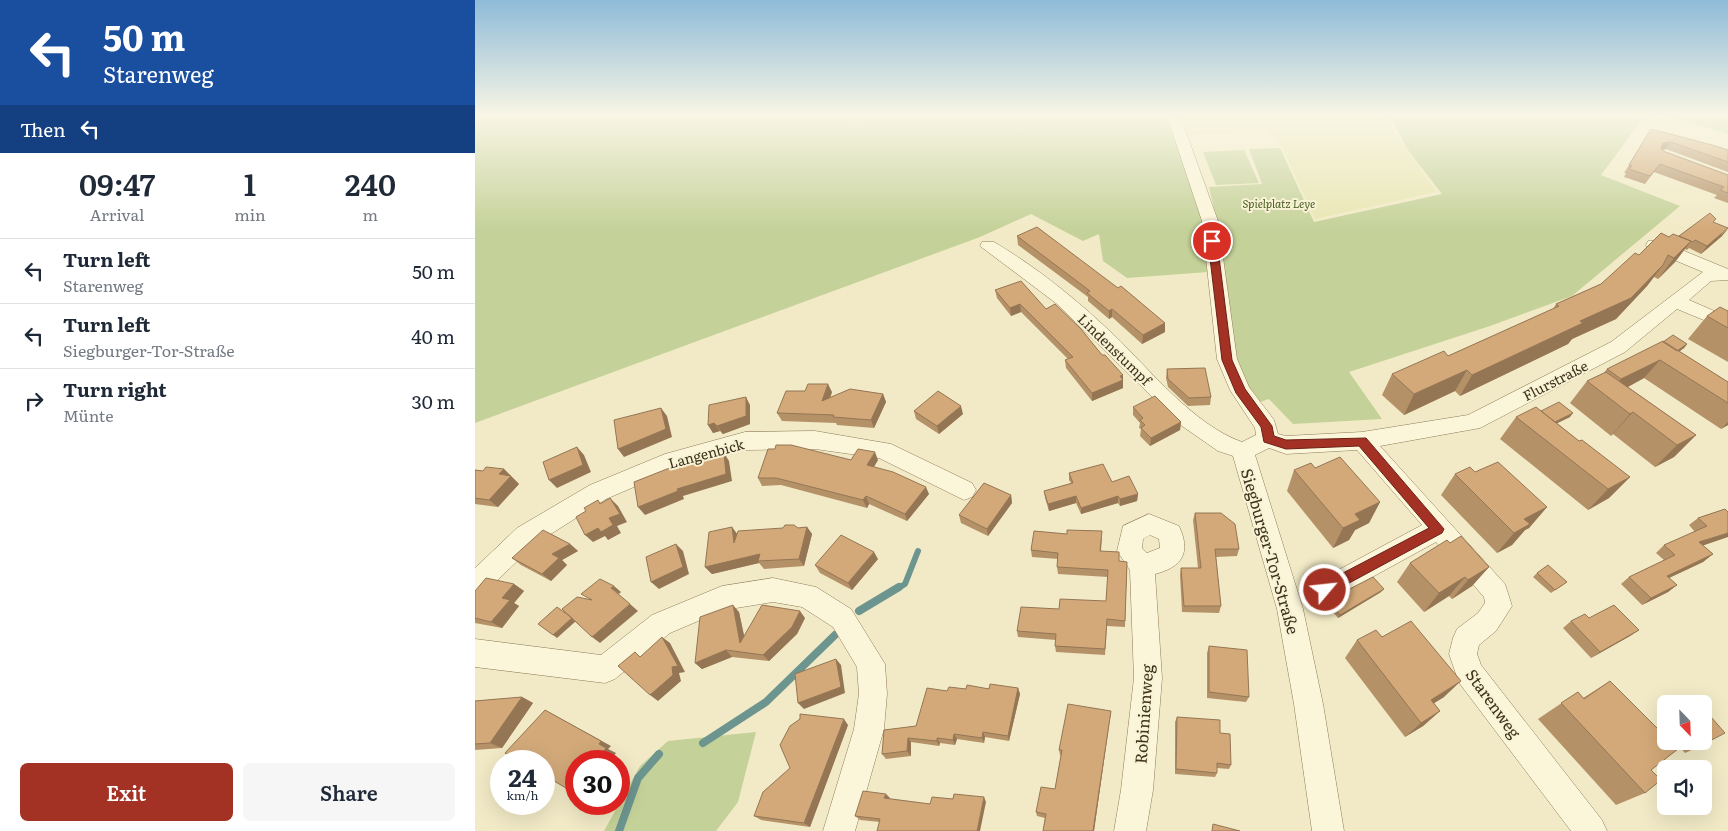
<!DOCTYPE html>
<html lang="en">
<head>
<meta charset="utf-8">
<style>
  body { margin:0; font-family:Literata,serif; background:#f6f6f7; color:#1f2937; height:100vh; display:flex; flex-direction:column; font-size:19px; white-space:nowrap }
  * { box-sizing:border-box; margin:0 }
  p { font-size:16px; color:#747a83 }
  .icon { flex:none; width:28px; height:28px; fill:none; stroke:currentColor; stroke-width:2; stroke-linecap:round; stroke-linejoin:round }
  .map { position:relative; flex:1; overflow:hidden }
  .panel { display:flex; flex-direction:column; background:#fff; width:475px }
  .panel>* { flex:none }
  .guide { background:#1a4fa0; color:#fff; overflow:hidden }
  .needle { width:32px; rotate:157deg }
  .tools { position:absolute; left:1182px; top:695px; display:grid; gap:10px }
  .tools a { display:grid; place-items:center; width:55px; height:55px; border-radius:8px; background:#fff; box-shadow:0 5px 20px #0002; font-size:25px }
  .speed { position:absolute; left:15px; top:750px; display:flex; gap:10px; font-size:25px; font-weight:700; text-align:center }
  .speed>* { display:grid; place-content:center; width:65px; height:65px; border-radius:50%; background:#fff; box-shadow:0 5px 20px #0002; line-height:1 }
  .speed small { font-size:12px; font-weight:400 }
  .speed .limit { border:8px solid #d22; background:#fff; color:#111 }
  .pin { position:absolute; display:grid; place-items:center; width:42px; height:42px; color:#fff; margin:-21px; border:2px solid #fff; border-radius:50%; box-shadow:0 1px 5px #0007 }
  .me { position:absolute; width:55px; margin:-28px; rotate:62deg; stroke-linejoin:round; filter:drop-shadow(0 0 4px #0008) }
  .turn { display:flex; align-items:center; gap:18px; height:105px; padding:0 20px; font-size:22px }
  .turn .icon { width:65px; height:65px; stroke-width:2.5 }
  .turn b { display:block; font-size:35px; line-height:42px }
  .then { display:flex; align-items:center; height:48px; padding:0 20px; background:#0003; gap:10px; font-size:19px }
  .eta { display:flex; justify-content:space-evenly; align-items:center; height:85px; text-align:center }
  .eta b { font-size:30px; font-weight:600; line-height:35px }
  .action { display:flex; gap:10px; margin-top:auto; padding:10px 20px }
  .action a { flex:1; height:58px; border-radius:8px; background:#a43224; color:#fff; font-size:20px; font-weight:600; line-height:58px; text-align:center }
  .action a+a { background:#f6f6f7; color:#1f2937 }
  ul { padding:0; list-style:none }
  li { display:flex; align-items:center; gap:15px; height:65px; padding:0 20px; border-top:1px solid #e0e1e3 }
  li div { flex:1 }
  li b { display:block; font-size:19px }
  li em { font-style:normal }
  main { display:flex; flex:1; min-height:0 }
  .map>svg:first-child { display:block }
  .farmland { fill:#e8e6b2 }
  .green { fill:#c4d198 }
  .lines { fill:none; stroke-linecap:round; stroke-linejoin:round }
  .stream-far1 { stroke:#6d958f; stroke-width:6 }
  .stream { stroke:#6d958f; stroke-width:8 }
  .minor-casing { stroke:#8f7c59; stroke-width:1 }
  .minor { fill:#fbf5da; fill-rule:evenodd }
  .wall { fill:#b59168 }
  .shaded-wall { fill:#947655 }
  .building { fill:#d3a979; stroke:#947655 }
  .route { fill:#a43224; stroke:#6b2017 }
  .labels { text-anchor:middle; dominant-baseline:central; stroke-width:4; stroke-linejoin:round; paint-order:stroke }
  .far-park-label { font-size:11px; font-style:italic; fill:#475c23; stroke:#f9f3d6 }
  .street-label { font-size:14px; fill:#3e321e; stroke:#f9f3d6 }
  .near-street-label { font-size:16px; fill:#3e321e; stroke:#f9f3d6 }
</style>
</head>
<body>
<main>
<section class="panel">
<div class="guide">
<div class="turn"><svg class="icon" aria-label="left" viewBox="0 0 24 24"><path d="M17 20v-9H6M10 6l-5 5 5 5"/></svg><div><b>50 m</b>Starenweg</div></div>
<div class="then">Then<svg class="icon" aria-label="left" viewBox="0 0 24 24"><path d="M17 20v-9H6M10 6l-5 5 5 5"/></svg></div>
</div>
<div class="eta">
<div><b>09:47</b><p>Arrival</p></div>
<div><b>1</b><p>min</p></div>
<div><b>240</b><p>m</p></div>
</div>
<ul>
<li><svg class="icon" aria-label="left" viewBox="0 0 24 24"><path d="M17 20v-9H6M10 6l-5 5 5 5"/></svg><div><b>Turn left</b><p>Starenweg</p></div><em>50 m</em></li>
<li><svg class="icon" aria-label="left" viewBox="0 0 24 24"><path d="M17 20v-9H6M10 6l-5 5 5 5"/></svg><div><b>Turn left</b><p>Siegburger-Tor-Straße</p></div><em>40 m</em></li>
<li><svg class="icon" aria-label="right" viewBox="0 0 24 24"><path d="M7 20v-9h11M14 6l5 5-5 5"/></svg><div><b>Turn right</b><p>Münte</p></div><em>30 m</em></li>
</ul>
<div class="action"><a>Exit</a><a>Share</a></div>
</section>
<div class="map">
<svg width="1253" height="831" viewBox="0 0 1253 831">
  <rect width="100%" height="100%" fill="#f2eac6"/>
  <path class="farmland" d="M706,115H911V120L961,192L840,219L806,145L791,131L714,135Z"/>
  <path class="green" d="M0,115H375L380,121L411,115H686L698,130L728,215L733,272L652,278L628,261L624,234L608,241L556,214L505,237L0,423Z
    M915,115H1253V134L1191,116L1169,117L1126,175L1205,206L1097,296L1015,326L874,372L907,419L818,424L794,399L782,403L768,383L757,334L744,230L734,187L787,184L774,149L805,148L839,222L967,194L932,149Z
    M769,150L784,183L741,185L728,152Z
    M281,732L263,802L241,831H129L165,766L193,741Z"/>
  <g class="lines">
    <path class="stream-far1" d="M422,589L430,584L443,551"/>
    <path class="stream" d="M384,611L424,587
      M228,743L291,702L360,635
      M144,831L163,778L184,754"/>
    <g class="minor-casing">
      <path id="minor" d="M687,115H700L708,124L743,221L762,359L774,387L799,420L803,434L811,436L887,432L993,415L1136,342L1228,272L1173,249L1171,245L1173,241H1185L1253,269V280L1236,281L1214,300L1253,317V330L1202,309L1150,352L1005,428L905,446L1030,584L1037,606L1021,631L1004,645L1002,654L1006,665L1127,820L1132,831H1096L985,684L981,674L974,654L978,638L982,629L1003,613L1010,603L1009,597L961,542L859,598L850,602L841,598L837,590L841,582L947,525L882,450L811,454L794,448L780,455L828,609L848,704L869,831H837L819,704L802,609L758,456L743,451L707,426L582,304L505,246L507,242H519C563,268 602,300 639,335C675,370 719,425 767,442L781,435L780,428L755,390L742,359L727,221L695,125Z
        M340,431L416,444L497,483L501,490L497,497L489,500L404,458L340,449L270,450L203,468L131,499L60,544L9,593L0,597V568L42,528L115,485L190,454L270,432Z
        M674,514L704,526C716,552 708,567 680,574L687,678L678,790L671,831H639L646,790L659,678L655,570L642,551L648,526ZM675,535L684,539L685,548L672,553L667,548L668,539Z
        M298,578L341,587L376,609L410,664L412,694L409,729L380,831H348L379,729L384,694L382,667L358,627L327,607L298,602L249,610L195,633L140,679L130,683L0,667V639L126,655L177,615L247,586Z"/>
    </g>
    <use href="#minor" class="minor"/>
  </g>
  <path class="wall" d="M1176,129L1253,150V172L1191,149L1188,150V151L1253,175V203L1239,198L1242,195L1179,172L1170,184L1149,177L1151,173H1149Z
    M1238,222L1247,236L1226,254L1214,248L1212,250L1210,249L1200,262L1183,279L1179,277L1172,286L1141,319L1097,339L1093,344L985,396L980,391L929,415L907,395L917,374L973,356L1078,309L1081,304L1126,284L1164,255L1194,237L1203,236Z
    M542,236L690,323V332L667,344L637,317L634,319L613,301V297L543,245Z
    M520,290L571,309L627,355L648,380V388L617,401L591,368L590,360L593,359L546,312L536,316L522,298Z
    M1253,311V362L1213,339L1232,316Z
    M1212,344L1209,348L1204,352L1253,382V425L1246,429L1169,378L1153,387L1221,435L1199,457L1180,467L1138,434L1136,436L1095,403L1112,381L1128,374L1132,369Z
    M692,369L736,397L735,405L713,406L693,387L691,378Z
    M357,392L355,398L408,394L411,402L399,428L362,425L361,423L307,421L302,413Z
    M275,405V424L248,434L245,431L238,433L233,425Z
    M658,407L706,422L705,430L675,446L665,436L666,429L664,428L665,423L658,415Z
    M439,411L488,414L464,434L441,419Z
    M1066,411L1095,417L1082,423L1104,441L1155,477L1134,498L1113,510L1025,439L1041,417Z
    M376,460H403L399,467L454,494L432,521L394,504L392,508L306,485L287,486L283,478Z
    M840,468L905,502L894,523L880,530L874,540L858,548L812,491L819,470Z
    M29,469L44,484L23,507L0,504V470L8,471Z
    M1000,472L1072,507L1054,528L1050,530L1037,545L1022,553L966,495L980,474Z
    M594,473L637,482L663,494L662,501L645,506L643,503L606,514L601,503L574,511L570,498L569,491L596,483L594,480Z
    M536,495L537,503L513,536L486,523L484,515Z
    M1250,509L1228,546L1238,554L1228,562L1194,578L1202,585L1193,592L1167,605L1146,584L1154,577L1189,560L1181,553L1189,545L1220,532L1214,525L1223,518Z
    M720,513L764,549L762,556L741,557L746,606L744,613L707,612L705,575L706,568H723L718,520Z
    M257,527L262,534L332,527L337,534L329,566L289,569L284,563L237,574L230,567Z
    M627,538L626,551L644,561L652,562L650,627L632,626L630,655L581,652L580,646L581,640L543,637L542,631L584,609L631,601L633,577L583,574L582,567L583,559L557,557L556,550Z
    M975,543L1014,567L997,586L977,599L974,596L949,612L922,582L935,563Z
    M95,544L103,551L87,560L92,565L76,581L46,565L37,558Z
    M403,559L377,590L345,573L340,565Z
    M1062,573L1088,585L1076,593L1058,577Z
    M39,584L49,591L39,603L44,606L27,628L0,623V591Z
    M906,592L863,618L851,604L853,600Z
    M264,612L269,636L330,618L322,634L294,661L257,657L227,669L220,663Z
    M1114,618L1164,630L1155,636L1116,658L1088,628L1096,621Z
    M907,637L969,697L959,703L965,711L948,726L930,737L870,658L882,640Z
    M734,646L774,697L771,702L732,698V653Z
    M1135,681L1176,770L1170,793L1141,805L1063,719L1103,692L1108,698Z
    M543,688L545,694L534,741L510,737L509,743L482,739L480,745L465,743L464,746L436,742V756L411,759L407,754L441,726L472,691L491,689Z
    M47,697L58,703L27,748L0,750V701Z
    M636,711L619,831H568L570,818L562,816L561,812L580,789L586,755H585L584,750Z
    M702,717L745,733L756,765L754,769L742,768V773L740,777L700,774V722Z
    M1191,724V732L1187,726Z
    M373,725L335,827L286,820L279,816Z
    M1200,741H1229L1221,748L1210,753Z
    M415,798L414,799L455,804L511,802L405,822L385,820L380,816Z"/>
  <path class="shaded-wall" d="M1196,142L1191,149L1183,151L1188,143Z
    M1253,229L1247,236L1226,254L1232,246Z
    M1216,241L1200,262L1183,279L1199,258Z
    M1188,265L1172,286L1141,319L1097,339L1093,344L985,396L997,375L1105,321Z
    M545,304L546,312L536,316L535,308Z
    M637,309V317L634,319V311Z
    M690,323V332L667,344L668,335Z
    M1212,344L1209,348L1188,362L1189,360Z
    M1185,360L1169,378L1132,398L1146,379Z
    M992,370L980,391L929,415L939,394Z
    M648,375V388L617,401V393Z
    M353,384L357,392L351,409L347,401Z
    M408,394L411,402L399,428L396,420Z
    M271,397L275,405V424L248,434L242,426Z
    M486,406L488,414L464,434L462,426Z
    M186,408L192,416L197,437L149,457L143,449Z
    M1158,412L1138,434L1136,436L1155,414Z
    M1098,413L1095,417L1062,433L1065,429Z
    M706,422L705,430L675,446L676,438Z
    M1253,422V425L1246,429Z
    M239,423L245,431L238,433L233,425Z
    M1221,435L1199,457L1180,467L1202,445Z
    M102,447L109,455L116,472L82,488L74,480Z
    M400,452L403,460L395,473L392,465Z
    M249,453L254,461L257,481L208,496L209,499L170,515L163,507L202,489Z
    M29,469L44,484L23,507L14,500L24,474Z
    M1155,477L1134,498L1113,510L1133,489Z
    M451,487L454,494L432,521L430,514Z
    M663,494L662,501L645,506V499Z
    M536,495L537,503L513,536L512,529Z
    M391,496L394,504L392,508L388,500Z
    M601,496V503L574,511L573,504Z
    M643,496V503L606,514V508Z
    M135,498L143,506L152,522L142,526L146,533L133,540L130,536L118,542L110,535L134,518Z
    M905,502L894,523L880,530L874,540L858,548L868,528L880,514Z
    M1072,507L1054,528L1050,530L1037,545L1022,553L1039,533L1049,519Z
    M257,527L262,534L259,543Z
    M332,527L337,534L329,566L324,559Z
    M1253,533V537L1215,550L1224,542Z
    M95,544L103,551L87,560L92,565L76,581L67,574L77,554Z
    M201,544L208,551L214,574L184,589L176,582Z
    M399,552L403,559L377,590L373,583Z
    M285,554L283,561L284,563L237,574L230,567Z
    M1238,554L1228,562L1183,583L1192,576Z
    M1014,567L997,586L977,599L993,580Z
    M990,577L974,596L949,612L964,593Z
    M39,584L49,591L39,603L44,606L27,628L16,622L27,598Z
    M1202,585L1193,592L1167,605L1176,598Z
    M139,586L146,592L144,594L136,588Z
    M909,589L906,592L863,618L865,615Z
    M155,604L163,611L125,643L117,637Z
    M258,605L264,612L272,649L265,643Z
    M325,611L330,618L322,634L294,661L288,655Z
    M97,617L101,621L82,638L78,635Z
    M1164,630L1155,636L1116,658L1125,652Z
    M187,637L195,643L210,672L204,673L206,681L183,701L175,695Z
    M251,650L257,657L227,669L220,663Z
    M361,659L366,665L370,693L329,709L323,703Z
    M986,681L969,697L940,715L956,700Z
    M543,688L545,694L534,741L533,736Z
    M47,697L58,703L27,748L15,743Z
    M70,710L136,746L133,749L141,753L135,761H122L124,744Z
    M636,711L619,831H618Z
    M965,711L948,726L930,737L946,723Z
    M369,719L373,725L335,827L329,823Z
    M508,732L510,737L509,743L507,738Z
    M479,734L482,739L480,745L478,740Z
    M433,738L436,742V756L432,751Z
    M462,738L465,743L464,746L462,741Z
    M101,785V793L96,791Z
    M411,794L415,798L413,802L409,798Z
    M509,797L511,802L505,831H502Z"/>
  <path class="building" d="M1176,129L1237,145L1253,150V162L1196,142L1188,143L1186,148L1188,151L1253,175V193L1245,190L1249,187L1185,164L1175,176L1154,169L1157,166L1154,165Z
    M1235,213L1241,219L1238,222L1253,228L1232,246L1220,240L1218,242L1204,236Z
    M562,227L643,288L646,286L690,323L668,335L637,309L634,311L612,293L615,291L542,236Z
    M1186,233L1194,237L1198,234L1216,241L1199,258L1193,255L1188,265L1156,298L1105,321L1108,323L997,375L992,370L939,394L917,374L969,351L973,356L1084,306L1081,304L1126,284L1160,253L1164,255Z
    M546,281L571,309L580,304L606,329L627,355H630L648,375L645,376L648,380L617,393L590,360L598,357L545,304L535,308L520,290Z
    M1245,307L1253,311V328L1232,316Z
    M1198,335L1212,344L1202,351L1188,342Z
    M1188,341L1253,382V403L1185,360L1146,379L1132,369Z
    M730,368L736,397L714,398L693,379L692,369Z
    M1131,372L1221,435L1202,445L1158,412L1155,414L1112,381Z
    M333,384H353L347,401L375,389L408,394L396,420L358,417L359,415L302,413L311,391H330Z
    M463,391L486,406L462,426L439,411Z
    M680,396L706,422L676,438L666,428L670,425L665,420L668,418L658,407Z
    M271,397V416L242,426L239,423L233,425L234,405Z
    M1084,402L1098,413L1080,422L1066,411Z
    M1061,407L1104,441L1107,440L1155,477L1133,489L1041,417Z
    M186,408L191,429L143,449L139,420Z
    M301,445H316L376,460L383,449L400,452L392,465L418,472L451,487L430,514L391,496L388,500L301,478H283L293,449H300Z
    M102,447L108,465L74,480L68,462Z
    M249,453L251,474L202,489L203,491L163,507L159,482L192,469Z
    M865,457L905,502L880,514L885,520L868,528L819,470L836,463L840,468Z
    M1023,462L1072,507L1049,519L1055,524L1039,533L980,474L995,467L1000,472Z
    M628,464L637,482L654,476L663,494L645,499L643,496L606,508L601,496L573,504L569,491L598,483L594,473Z
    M11,467L29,469L24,474L36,476L14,500L0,498V470L8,471Z
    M509,483L536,495L512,529L484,515Z
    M135,498L145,514L134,518L138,525L126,532L123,528L110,535L101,517L111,511L109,508L123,500L125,504Z
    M1250,509L1253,512V533L1224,542L1238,554L1192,576L1202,585L1176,598L1154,577L1200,555L1189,545L1232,526L1223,518Z
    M720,513H746L760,524L764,549H740L746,606H709L706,568H726Z
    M310,525H319L323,528L332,527L324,559L283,561L285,554L230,567L234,532L257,527L259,543L263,531L308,528Z
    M68,530L95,544L77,554L84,558L67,574L37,558Z
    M592,530L627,531L625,551L644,552V561L652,562L650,621L632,619L630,649L580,646L581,634L542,631L546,607L584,609L585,599L631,601L633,570L582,567L583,553L556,550L559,531L592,534Z
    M366,535L399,552L373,583L340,565Z
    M986,536L1014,567L993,580L990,577L964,593L935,563L972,540L975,543Z
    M201,544L208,567L176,582L171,557Z
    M1073,565L1092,582L1080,590L1062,573Z
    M898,577L909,589L865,615L853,600Z
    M11,578L39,584L27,598L35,600L16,622L0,618V591Z
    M125,579L139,586L136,588L155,604L117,637L87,609L102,597L117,600L106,594Z
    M258,605L265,643L287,605L325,611L317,627L288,655L251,650L220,663L225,617Z
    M1139,605L1164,630L1125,652L1096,621L1110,614L1114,618Z
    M82,607L97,618L78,635L63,624Z
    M936,621L986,681L956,700L965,711L946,723L882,640L901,630L907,637Z
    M187,637L203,666L197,667L198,675L175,695L143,666L160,652L165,657Z
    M734,646L772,650L774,697L734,692Z
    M361,659L366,687L323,703L320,674Z
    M1135,681L1191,737V741H1196L1203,749L1176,770L1186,780L1170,793L1086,703L1103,692L1109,699Z
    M515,684L543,688L533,736L508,732L507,738L479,734L478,740L462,738V741L433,738L432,751L407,754L409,730L441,726L452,688L472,691L474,687L491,689L492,685L514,689Z
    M47,697L15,743L0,744V701Z
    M593,704L636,711L618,831H568L571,814L561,812L566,787L580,789L587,750H584Z
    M1229,709L1250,733L1221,748L1215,741H1229Z
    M70,710L126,741L124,744L131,748L122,761H101V785L96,791L69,775V761H45L30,753Z
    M325,714L369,719L329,823L279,816L288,792L315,768L305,745L315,726L325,719Z
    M702,717L745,720V733L755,734L756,765L742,763V773L701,769Z
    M388,791L411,794L409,798L455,804L457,797L478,799L479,794L509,797L502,831H402L405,819L380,816Z
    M738,824L765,831H737Z"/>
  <linearGradient id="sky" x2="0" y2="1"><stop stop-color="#8ebbd8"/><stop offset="0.5" stop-color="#f9f6e5"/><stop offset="1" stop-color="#f9f6e5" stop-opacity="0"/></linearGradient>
  <rect width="1253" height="231" fill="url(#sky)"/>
  <path class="route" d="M737,238L742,241L757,360L770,389L797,426L799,436L811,440L891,438L969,529L967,533L850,596L845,594L843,590L845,585L954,528L884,446L811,449L789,442L786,427L761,393L747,360L733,241Z"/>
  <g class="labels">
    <g class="far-park-label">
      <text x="804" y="203">Spielplatz Leye</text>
    </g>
    <g class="street-label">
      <text transform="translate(640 349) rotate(44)">Lindenstumpf</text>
      <text transform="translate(1080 380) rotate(-27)">Flurstraße</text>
      <text transform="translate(231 453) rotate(-15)">Langenbick</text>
    </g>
    <g class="near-street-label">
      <text transform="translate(796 551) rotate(74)">Siegburger-Tor-Straße</text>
      <text transform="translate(1019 703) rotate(54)">Starenweg</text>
      <text transform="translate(668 714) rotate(-86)">Robinienweg</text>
    </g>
  </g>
</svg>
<div class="tools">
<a><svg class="needle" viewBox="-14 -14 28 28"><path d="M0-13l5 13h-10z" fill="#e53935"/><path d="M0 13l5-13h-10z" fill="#747a83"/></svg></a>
<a><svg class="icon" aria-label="sound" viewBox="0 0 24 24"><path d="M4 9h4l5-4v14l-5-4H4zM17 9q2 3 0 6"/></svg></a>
</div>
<div class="speed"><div>24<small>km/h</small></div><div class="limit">30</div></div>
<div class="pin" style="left:737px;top:241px;background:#d93025"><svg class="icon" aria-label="arrive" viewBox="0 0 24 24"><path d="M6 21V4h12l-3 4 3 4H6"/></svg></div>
<svg class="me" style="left:850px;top:590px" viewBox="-20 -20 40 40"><circle r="17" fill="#a43224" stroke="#fff" stroke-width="3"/><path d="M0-11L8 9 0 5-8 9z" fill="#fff"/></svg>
</div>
</main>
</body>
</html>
